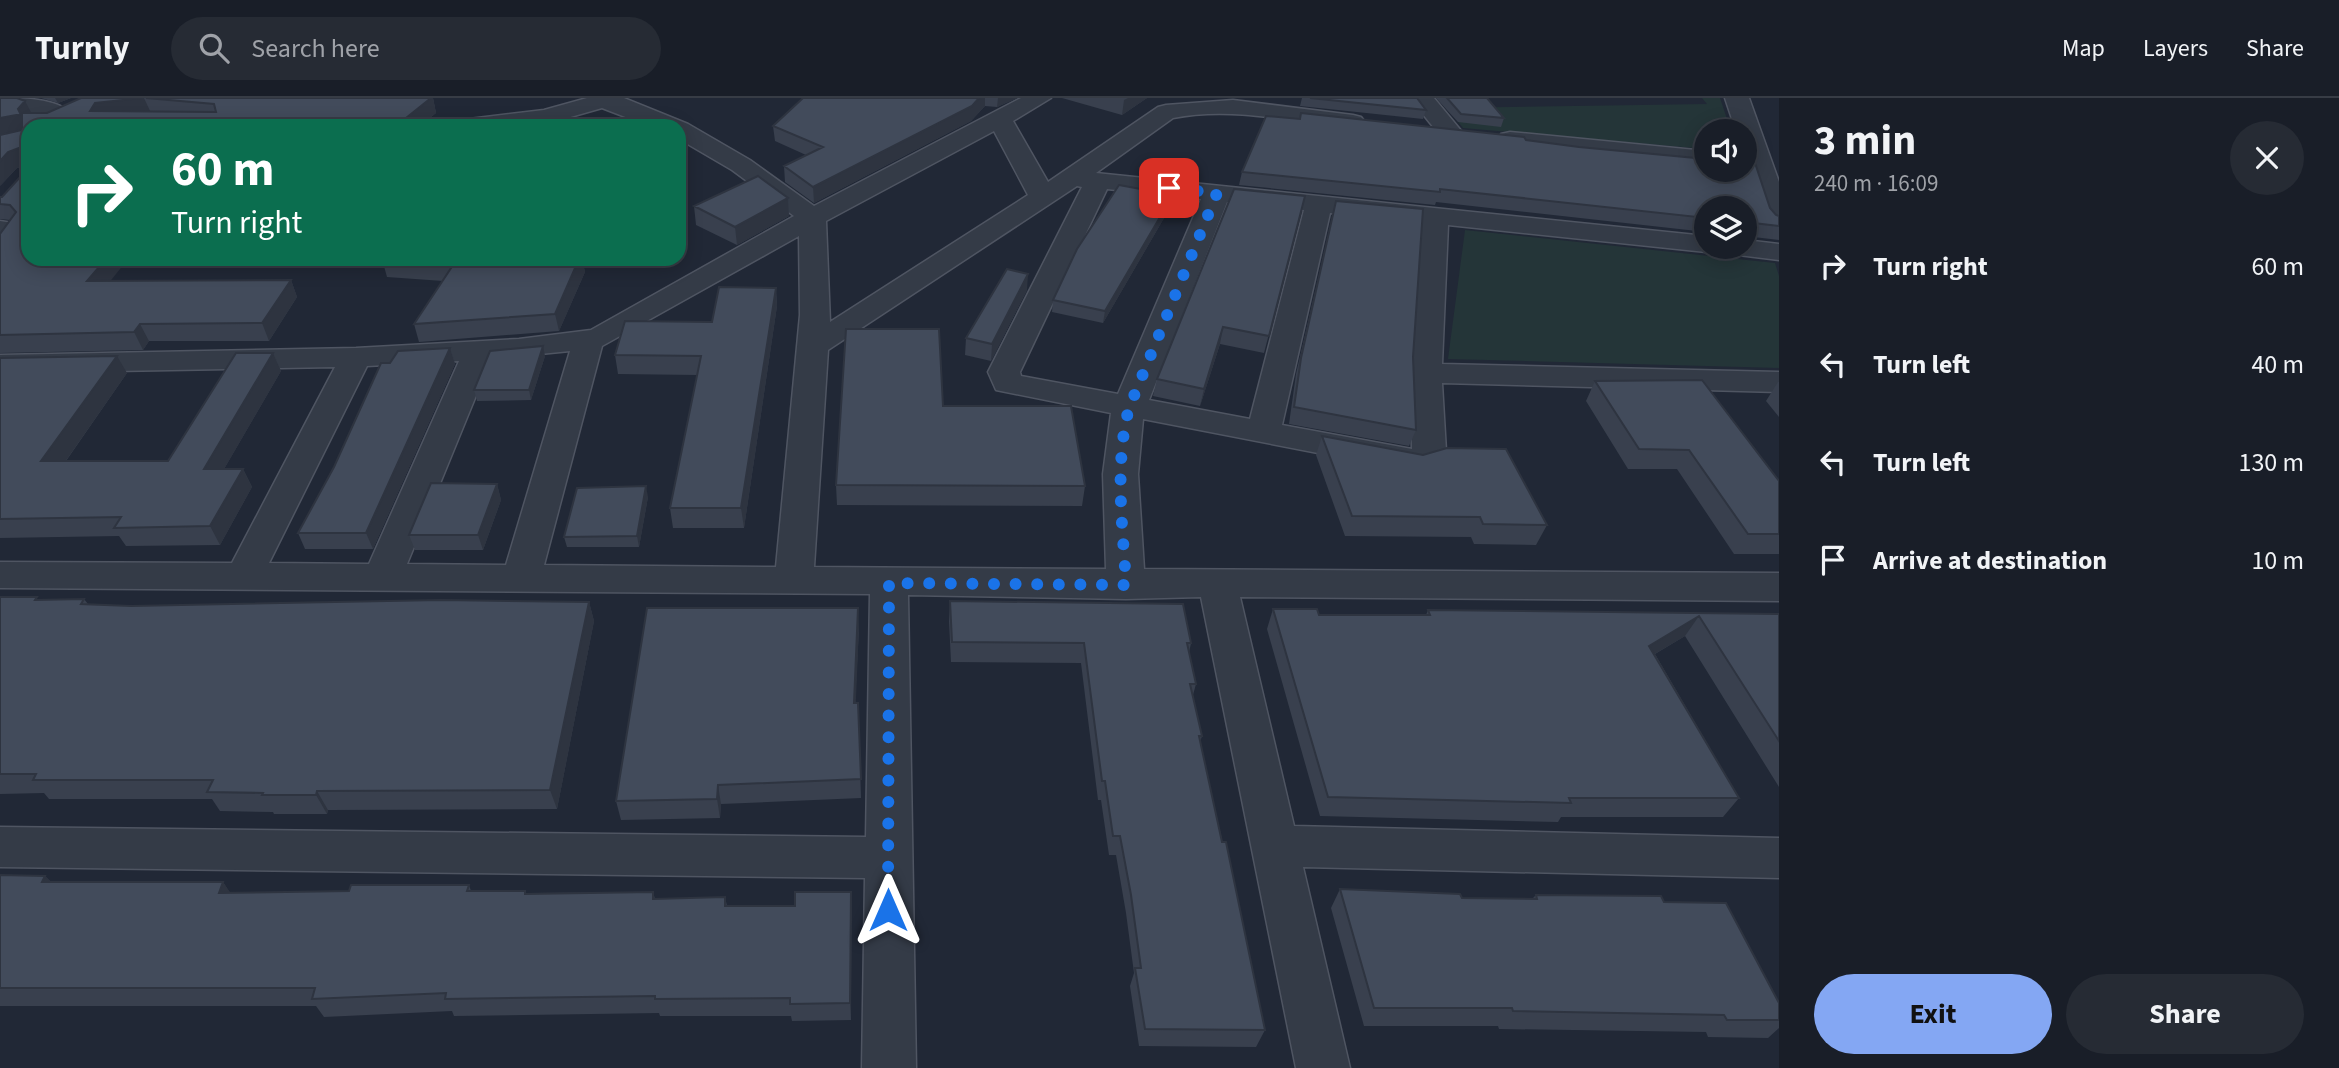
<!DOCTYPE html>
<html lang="en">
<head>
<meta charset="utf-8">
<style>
  body { margin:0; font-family:"Source Sans 3",sans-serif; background:#262b34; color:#f1f3f6; height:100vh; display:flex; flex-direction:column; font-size:26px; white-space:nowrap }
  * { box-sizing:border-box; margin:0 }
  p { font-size:23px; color:#9fa2a8 }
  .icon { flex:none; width:38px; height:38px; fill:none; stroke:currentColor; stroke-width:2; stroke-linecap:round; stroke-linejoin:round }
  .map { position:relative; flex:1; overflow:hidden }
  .sheet { display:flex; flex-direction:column; background:#191e28; width:560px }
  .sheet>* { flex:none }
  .banner { position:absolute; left:21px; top:21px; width:665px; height:147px; border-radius:21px; box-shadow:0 4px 18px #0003,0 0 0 2px #373c45; background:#0b6e4f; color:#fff; overflow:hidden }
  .fabs { position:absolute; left:1694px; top:21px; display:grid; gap:14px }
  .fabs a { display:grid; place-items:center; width:63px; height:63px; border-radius:50%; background:#191e28; box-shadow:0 4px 18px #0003,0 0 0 2px #373c45; font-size:35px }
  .pin { position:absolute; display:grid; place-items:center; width:60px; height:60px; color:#fff; margin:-30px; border-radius:14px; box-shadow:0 4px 10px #0006 }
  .me { position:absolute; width:77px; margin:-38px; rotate:0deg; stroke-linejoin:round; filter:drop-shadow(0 0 5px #0008) }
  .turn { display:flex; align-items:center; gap:24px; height:147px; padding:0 35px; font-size:32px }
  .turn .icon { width:91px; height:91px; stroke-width:2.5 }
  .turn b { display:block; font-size:49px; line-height:60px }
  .round { display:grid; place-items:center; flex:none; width:74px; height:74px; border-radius:37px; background:#262b34 }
  .headline { display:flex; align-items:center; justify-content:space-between; height:119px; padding:0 35px }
  h1 { font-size:42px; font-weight:700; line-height:52px }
  .cta { display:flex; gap:14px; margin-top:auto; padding:14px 35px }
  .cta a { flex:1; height:80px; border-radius:42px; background:#84a7f3; color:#111; font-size:28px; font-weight:700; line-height:80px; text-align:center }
  .cta a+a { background:#262b34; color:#f1f3f6 }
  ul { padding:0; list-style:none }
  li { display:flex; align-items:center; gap:21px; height:98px; padding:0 35px }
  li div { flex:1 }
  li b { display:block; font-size:26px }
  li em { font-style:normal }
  header { display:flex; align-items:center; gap:42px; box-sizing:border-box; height:98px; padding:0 35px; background:#191e28; border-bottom:2px solid #373c45 }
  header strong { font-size:33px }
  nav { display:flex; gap:38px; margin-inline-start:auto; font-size:24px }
  .search { width:490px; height:63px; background:#262b34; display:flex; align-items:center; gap:18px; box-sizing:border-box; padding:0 24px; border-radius:38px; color:#9fa2a8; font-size:26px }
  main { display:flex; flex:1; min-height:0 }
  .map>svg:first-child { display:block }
  .green { fill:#243538 }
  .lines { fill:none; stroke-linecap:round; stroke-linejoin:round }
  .minor-casing { stroke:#4f5562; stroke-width:3 }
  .minor { fill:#343b47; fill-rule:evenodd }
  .wall { fill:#39404e }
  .shaded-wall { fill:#2e3440 }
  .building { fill:#424b5b; stroke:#2e3440; stroke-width:2 }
  .route { stroke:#1a73e8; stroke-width:12; stroke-dasharray:0 21.6 }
</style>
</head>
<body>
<header>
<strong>Turnly</strong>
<div class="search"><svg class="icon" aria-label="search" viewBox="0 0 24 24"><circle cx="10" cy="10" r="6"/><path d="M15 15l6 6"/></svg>Search here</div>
<nav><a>Map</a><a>Layers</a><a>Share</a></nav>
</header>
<main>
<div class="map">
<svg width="1779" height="970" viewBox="0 0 1779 970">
  <rect width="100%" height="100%" fill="#212836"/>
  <path class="green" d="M1702,0H1720L1731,33H1706V51L1463,30L1447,10L1707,6Z
    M1465,132L1775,165L1779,178V270L1448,261Z"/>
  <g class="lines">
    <g class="minor-casing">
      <path id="minor" d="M0,0C19,0 59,0 71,16L67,21L59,23L2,5Z
        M587,0H624L688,26L750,62L814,108L1021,0H1051L1013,23L1048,84L1158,9L1166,7L1233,2L1353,17L1361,19L1365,24L1361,29L1353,31C1295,24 1232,8 1173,20L1096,75L1706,138V149H1718L1716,152L1706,154L1448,127L1442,266L1779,274V294L1442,285L1446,353L1436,370L1416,374L1143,321L1138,376L1144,471L1779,475V503L1240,499L1294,728L1779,740V780L1303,769L1350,970H1296L1201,499L1126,501L908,497L916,970H862L865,780L0,769V729L866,739L870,496L0,490V464L232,465L335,269L0,275V257L356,250L519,241L591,232L794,118L732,72L679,41V28H649L602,10L546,26L457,28L460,23L469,21L544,12ZM994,33L1028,97L830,224L826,123ZM1077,88L1082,89L988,274L996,292L1111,315L1103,376L1106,471L814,469L828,252ZM1107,91L1201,101L1118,296L1021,278L1020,274ZM1227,104L1304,112L1250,321L1149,302ZM1330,115L1421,124L1410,275L1412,351L1282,327ZM799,138L800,217L776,469L544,467L602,248ZM570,253L506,467L407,466L491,261ZM459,263L369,466L269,465L367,268Z
        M1410,0H1434L1463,35L1460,40H1442Z
        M1725,0H1749L1779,84V130L1769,128L1765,122L1745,59V33H1736Z
        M1510,34L1706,53V68L1501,46L1498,41L1501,36Z
        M0,123L19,126L23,132L10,150L0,152Z
        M1745,142L1779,146V162L1722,155L1718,149H1745Z"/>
    </g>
    <use href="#minor" class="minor"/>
  </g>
  <path class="wall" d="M41,0H71L58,5Z
    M81,0H433L436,15L420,28H28L110,183L291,182L297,199L269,243H149L143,252L0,255V136L10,122L0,121V99H2L21,78L22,69L17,70L0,88L32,15H47Z
    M803,0H1017L997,9L985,8L971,23L814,105L785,84L784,68L806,57L775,43L773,28Z
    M1062,0H1147L1122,17Z
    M1302,0H1417L1426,12L1423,21L1300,8Z
    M1436,0H1487L1504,20L1501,29L1458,24Z
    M1301,15L1526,42L1770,110L1776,117L1779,118V142L1745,138V110H1706V134L1436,104L1435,107L1239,87L1242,74L1299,21Z
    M1305,98L1264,255L1220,246L1200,308L1153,298L1157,281Z
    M788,100L789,118L737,147L696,127L694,108Z
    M1336,103L1413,259L1416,332L1409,348L1289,326L1296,276Z
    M1171,108L1103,225L1052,214L1053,202Z
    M382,161H582L585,174L559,233L419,244L414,226L443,183L387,179Z
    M776,190L777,208L744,430H673L670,410L697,277L618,276L615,257L712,224Z
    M1027,192L991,263L965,257L966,240Z
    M450,250L455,266L373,451H305L298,435L390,265Z
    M273,255L281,273L224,371H243L252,389L220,447L126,448L119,438L0,440V260L127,275L66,363H168Z
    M545,258L531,302L477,303L474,292Z
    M1595,283L1779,383V456H1734L1677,371H1628L1586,303Z
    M1778,284H1779V319L1766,303Z
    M943,308L1085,388L1082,408L837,407L836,387Z
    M1322,338L1547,427L1536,447L1474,446L1471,439L1345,438L1316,357Z
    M497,386L501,402L483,452H415L409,437Z
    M648,399L639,449H567L564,439Z
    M0,499L39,502L84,501L88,506L131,508L589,504L594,523L557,711L328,712L327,716H274L273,714L220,713L212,701H49L44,695L0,696Z
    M950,503L1191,545L1189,555L1196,586L1193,597L1202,638L1200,644L1265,932L1256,949L1139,948L1130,888L1134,875L1126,815L1116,757H1109L1101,702H1098L1081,565L951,564L949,523Z
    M1273,511L1319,517H1426L1428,512L1779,516V689L1685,538L1655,556L1739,700L1723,719H1561L1558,724L1320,718L1267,531Z
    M859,530L855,605H858L861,700L721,706L720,720L621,722L616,703Z
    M0,777L45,778L51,784H223L230,795L349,793L469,787L471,793L526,795L653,794L655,801L725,799L727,808H795L851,794V922L792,923L791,918H660L659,915L454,918L452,913L324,919L316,908H0Z
    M1340,791L1462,800L1532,801L1536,797L1664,804L1779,905V930L1768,940L1708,939L1706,934L1499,931L1498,928H1364L1331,810Z"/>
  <path class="shaded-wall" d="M55,0H71L58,5Z
    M144,0L151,15L90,13L95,5Z
    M431,0H433L436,15L420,28H396Z
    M979,0H985V8L971,23L814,105L813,89Z
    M998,0H1017L997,9Z
    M1128,0H1147L1122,17L1124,2Z
    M25,3L33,18L28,32L0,37V20L18,11Z
    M19,50L27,67L17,70L0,88V63L8,54Z
    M1173,97L1171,108L1103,225L1105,213Z
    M788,100L789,118L737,147L735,129Z
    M106,161H128L96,201L87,183Z
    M579,161H582L585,174L559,233L555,216Z
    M1028,176L1027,192L991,263L992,246Z
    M291,182L297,199L269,243L262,225Z
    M776,190L777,208L744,430L741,410Z
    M140,226L149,243L143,252L134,234Z
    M1223,229L1220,246L1200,308L1204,291Z
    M543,248L545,258L531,302L529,292Z
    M450,250L455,266L373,451L366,435Z
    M273,255L281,273L213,390L204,371Z
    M117,258L127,275L53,381L41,363Z
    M243,371L252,389L220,447L210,428Z
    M497,386L501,402L483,452L478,437Z
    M646,388L648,399L639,449L637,438Z
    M589,504L594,523L557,711L550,692Z
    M858,510L859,530L855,624L854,605Z
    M1699,518L1685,538L1636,567L1649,548Z
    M718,687L721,706L720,720L717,701Z
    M317,693L328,712L327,716L316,697Z
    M45,778L62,796L42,784Z
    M223,784L236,803L219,795Z
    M851,794L852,812L851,922L850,905Z"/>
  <path class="building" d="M0,0H17L25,3L18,11L20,15H47L81,0H142L95,5L90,13L216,14L214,6L146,0H431L396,28H28V161H106L87,183L291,182L262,225L140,226L134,234L0,237V136L16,114L10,107L0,106V99H2L21,78L22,53L19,50L8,54L0,63V37L22,32V16L0,20Z
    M803,0H979L972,8L813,89L784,68L823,49L773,28Z
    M1310,0H1417L1426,12Z
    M1447,0H1487L1504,20L1461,16Z
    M1301,15L1524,39L1526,42L1579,49L1706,61V72H1745V64L1755,65L1770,110L1776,117L1779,118V128L1745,124V110H1706V120L1440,91V94L1242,74L1266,18L1300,21Z
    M557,20L602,28H541Z
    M758,78L788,100L735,129L694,108Z
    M1119,87L1173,97L1105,213L1053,202L1077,151Z
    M1234,91L1305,98L1269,238L1223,229L1204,291L1157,281Z
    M1336,103L1423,111L1413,259L1416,332L1294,309L1301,260Z
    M382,161H579L555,216L414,226L453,167Z
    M1007,171L1028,176L992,246L966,240Z
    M719,189L776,190L741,410H670L701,258L615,257L625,223L712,224Z
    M846,231H939L943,308H1071L1085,388L836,387Z
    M543,248L529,292H474L490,253Z
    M450,250L366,435H298L334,369L381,265H390L398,253Z
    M236,255H273L204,371H243L210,428L114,430L121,419L0,421V260L117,258L41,363H168Z
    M1702,282L1779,383V436H1748L1689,352L1639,351L1595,283Z
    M1322,338L1423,357L1447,350L1506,351L1547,427L1483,426L1480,419L1352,418Z
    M431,385L497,386L478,437H409Z
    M646,388L637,438L564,439L577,390Z
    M0,499H37L35,502L84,501L81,506L131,508L441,502L589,504L550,692L317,693L316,697H262L263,695L207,694L213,682H33L36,676H0Z
    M950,503L1183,506L1191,545H1187L1196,586H1190L1202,638H1199L1222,744H1226L1265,932L1145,931L1135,870H1141L1131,797L1120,738H1113L1105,683H1102L1084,545L952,544Z
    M647,510H858L854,605H858L861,681L718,687L717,701L616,703Z
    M1273,511H1317L1319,517H1430L1428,512L1779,516V643L1699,518L1649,548L1739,700H1569L1571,705L1328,699Z
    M0,777L45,778L42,784H223L219,795L349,793L351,787H469L467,793H525V796L653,794V801L725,799V808H795V794H851L850,905L790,906V900L655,901V898L445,901L446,895L312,901L315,890H0Z
    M1340,791L1460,796L1462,800L1537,801L1536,797L1661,798L1664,804L1726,805L1779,905V922H1727L1724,917L1513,913L1512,910H1374Z"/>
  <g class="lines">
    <path class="route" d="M888,812L889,485L1126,487C1123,429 1114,367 1129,310L1217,95L1169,90"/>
  </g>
</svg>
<div class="fabs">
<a><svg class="icon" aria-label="sound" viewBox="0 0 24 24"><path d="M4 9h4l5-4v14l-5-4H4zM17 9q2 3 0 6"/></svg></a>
<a><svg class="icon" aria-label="layers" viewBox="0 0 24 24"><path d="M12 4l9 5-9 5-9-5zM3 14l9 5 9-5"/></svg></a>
</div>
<div class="pin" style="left:1169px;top:90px;background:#d93025"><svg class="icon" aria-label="arrive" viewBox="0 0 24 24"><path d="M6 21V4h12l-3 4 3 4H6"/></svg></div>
<svg class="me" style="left:888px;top:812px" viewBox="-20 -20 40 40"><path d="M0-17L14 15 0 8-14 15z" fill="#1a73e8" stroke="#fff" stroke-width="4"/></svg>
<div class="banner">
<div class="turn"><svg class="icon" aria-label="right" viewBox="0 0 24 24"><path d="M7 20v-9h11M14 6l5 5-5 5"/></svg><div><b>60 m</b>Turn right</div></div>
</div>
</div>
<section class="sheet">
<div class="headline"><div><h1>3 min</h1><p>240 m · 16:09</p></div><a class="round"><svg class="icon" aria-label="close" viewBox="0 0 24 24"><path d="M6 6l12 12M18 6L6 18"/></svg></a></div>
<ul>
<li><svg class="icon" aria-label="right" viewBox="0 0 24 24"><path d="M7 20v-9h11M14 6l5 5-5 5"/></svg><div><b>Turn right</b></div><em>60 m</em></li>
<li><svg class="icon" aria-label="left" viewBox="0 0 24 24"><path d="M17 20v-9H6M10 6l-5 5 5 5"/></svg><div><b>Turn left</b></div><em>40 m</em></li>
<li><svg class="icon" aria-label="left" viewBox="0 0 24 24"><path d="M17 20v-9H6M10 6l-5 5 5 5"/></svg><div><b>Turn left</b></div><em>130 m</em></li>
<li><svg class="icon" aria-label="arrive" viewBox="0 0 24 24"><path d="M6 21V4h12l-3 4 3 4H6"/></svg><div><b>Arrive at destination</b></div><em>10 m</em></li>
</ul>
<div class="cta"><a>Exit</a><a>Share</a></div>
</section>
</main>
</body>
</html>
